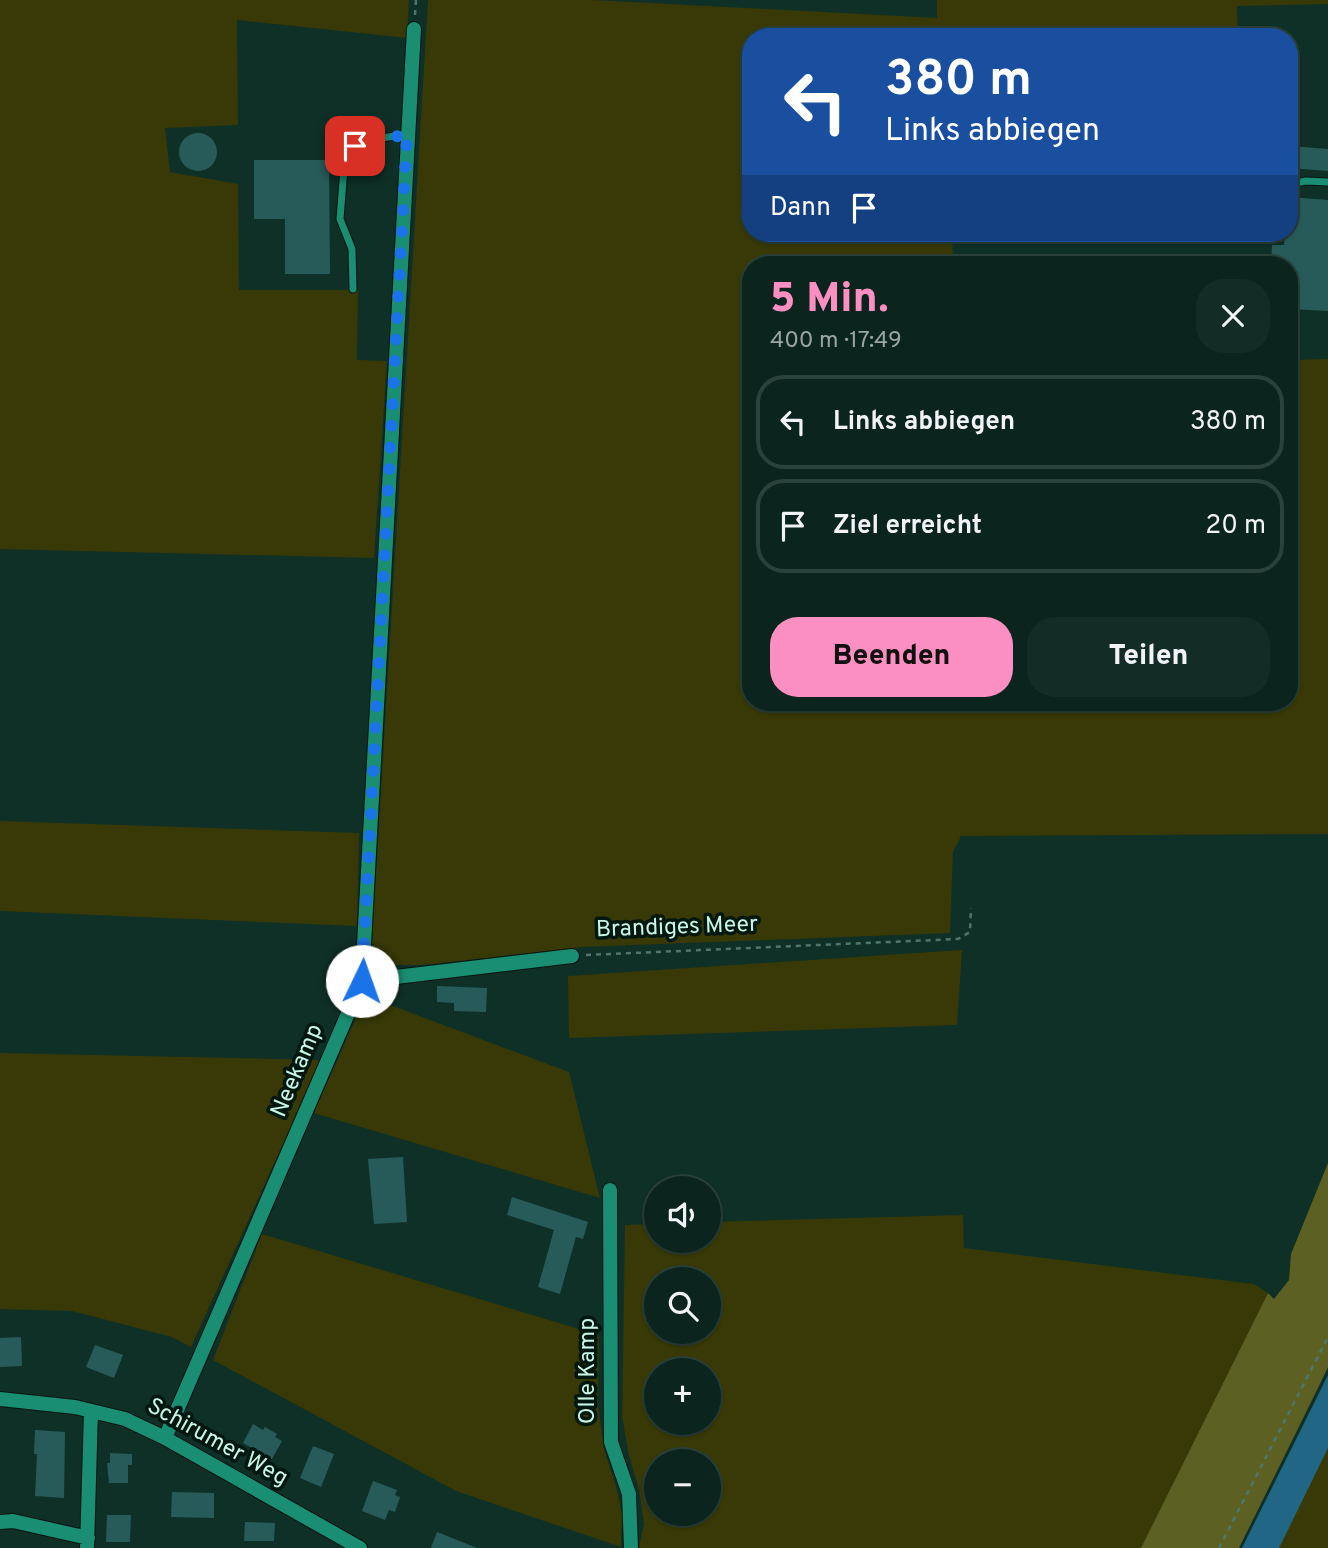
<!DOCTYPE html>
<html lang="de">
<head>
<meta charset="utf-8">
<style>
  body { margin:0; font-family:Overpass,sans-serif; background:#142c26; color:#f1f3f6; height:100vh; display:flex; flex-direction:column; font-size:26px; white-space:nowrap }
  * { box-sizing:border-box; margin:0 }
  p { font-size:23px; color:#9aa4a4 }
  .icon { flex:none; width:38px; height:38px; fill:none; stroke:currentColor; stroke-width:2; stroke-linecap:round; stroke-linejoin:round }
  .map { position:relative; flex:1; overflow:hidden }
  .details { position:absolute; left:742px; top:256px; width:556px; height:455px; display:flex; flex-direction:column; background:#0b241d; border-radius:28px; box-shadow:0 2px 5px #0004,0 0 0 2px #2b413b }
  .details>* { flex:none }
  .top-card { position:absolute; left:742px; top:28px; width:556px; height:214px; border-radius:28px; box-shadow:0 2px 5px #0004,0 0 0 2px #2b413b; background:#1a4fa0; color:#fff; overflow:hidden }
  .tools { position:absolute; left:644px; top:1176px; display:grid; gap:14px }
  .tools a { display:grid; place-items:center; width:77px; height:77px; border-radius:50%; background:#0b241d; box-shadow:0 2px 5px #0004,0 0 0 2px #2b413b; font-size:35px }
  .pin { position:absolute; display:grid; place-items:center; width:60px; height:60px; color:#fff; margin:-30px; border-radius:14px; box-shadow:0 4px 10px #0006 }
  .me { position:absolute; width:77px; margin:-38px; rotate:3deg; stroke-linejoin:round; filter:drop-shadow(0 0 5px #0008) }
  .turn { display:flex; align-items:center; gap:24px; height:147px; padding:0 28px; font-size:32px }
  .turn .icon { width:91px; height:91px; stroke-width:2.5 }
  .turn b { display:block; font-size:49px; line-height:60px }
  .then { display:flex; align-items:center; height:66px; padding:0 28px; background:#0003; gap:14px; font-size:26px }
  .round { display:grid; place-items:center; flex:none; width:74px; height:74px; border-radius:28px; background:#142c26 }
  .headline { display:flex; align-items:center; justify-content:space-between; height:119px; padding:0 28px }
  h1 { font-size:42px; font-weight:800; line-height:52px; color:#fc8fc2 }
  .button { display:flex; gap:14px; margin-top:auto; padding:14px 28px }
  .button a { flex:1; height:80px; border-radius:28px; background:#fc8fc2; color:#111; font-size:28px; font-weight:800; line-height:80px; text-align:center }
  .button a+a { background:#142c26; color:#f1f3f6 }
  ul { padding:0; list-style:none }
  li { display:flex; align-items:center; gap:21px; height:94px; margin:0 14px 10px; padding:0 14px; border:4px solid #2b413b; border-radius:28px }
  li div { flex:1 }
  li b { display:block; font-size:26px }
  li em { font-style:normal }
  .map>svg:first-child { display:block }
  .green { fill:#383906; fill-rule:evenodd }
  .forest { fill:#5d6023 }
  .water { fill:#226685 }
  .building { fill:#275b59 }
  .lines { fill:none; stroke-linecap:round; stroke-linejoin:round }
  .service-casing { stroke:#081511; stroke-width:9 }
  .minor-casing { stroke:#081511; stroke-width:16 }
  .path { stroke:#50766a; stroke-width:2.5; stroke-dasharray:5 5; stroke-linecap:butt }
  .service { stroke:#198e72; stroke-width:7 }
  .minor { stroke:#198e72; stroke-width:14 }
  .route { stroke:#1a73e8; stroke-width:12; stroke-dasharray:0 21.6 }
  .labels { text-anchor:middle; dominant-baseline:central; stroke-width:7; stroke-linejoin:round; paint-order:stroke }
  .street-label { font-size:23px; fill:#c7f6e5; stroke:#021710 }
</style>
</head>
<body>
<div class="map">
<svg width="1328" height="1548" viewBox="0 0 1328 1548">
  <rect width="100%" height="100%" fill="#0f3027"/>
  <path class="green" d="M0,0H409L407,38L237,20L238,125L165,128L170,172L238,184L239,290H358L357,360L387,361L374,558L0,549Z
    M428,0H592L937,18V0H1328V4L1237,6L1238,37H751V233H952L953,264H751V702H1290V360L1328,359V834L961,836L953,852L950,933L582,947L423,965H386L372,943Z
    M0,821L359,833L357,926L0,911Z
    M962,950L957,1025L569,1038L568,976Z
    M366,996L569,1072L600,1198L314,1113Z
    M0,1053L321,1060L191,1347L172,1337L72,1311L0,1309Z
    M963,1215L964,1248L1254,1284L1268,1293L1141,1548H639L644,1524L639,1489L629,1456L622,1416L625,1225L656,1224V1241H709V1222ZM656,1279H709V1332H656ZM656,1370H709V1423H656ZM656,1461H709V1514H656Z
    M262,1234L599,1335L598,1405L604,1449L617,1490L622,1514L621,1547L456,1491L213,1360Z
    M1328,1446V1548H1278Z"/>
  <path class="forest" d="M1328,1163V1367L1318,1388L1239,1548H1141L1268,1293L1274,1299L1289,1280L1291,1254Z"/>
  <path class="water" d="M1328,1375V1448L1282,1542L1279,1548H1242Z"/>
  <path class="building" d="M179 152a19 19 0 1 1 38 0a19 19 0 1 1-38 0Z
    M1290,146L1328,149V171L1290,168Z
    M254,160H329L330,274H285V219H254Z
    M1290,197L1328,200V311L1290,309V264H1271L1272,245H1284L1285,233H1290Z
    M437,986L487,988L486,1012L454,1011V1003L437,1002Z
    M403,1157L407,1222L374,1224L368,1159Z
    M512,1197L588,1222L583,1239L576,1237L560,1294L538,1287L554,1230L507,1215Z
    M21,1337L22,1366L0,1367V1338Z
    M95,1345L123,1355L114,1378L86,1367Z
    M253,1424L263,1430L265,1427L277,1434L275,1437L282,1441L272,1459L243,1443Z
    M35,1430L65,1432L64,1498L35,1496L37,1454H34Z
    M313,1446L334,1454L321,1487L300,1478Z
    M110,1453L132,1454V1465H128V1483H109L107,1463H110Z
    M373,1481L397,1490L395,1495L400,1497L395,1512L389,1510L385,1520L362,1511Z
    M172,1492L214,1493V1518L171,1517Z
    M107,1515H131L130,1542H106Z
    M245,1522L275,1523L274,1541H244Z
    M437,1532L477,1548H431Z"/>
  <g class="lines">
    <g class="service-casing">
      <path id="service" d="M1290,184L1306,181L1328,182
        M353,289L352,249L340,219L345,155C359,138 387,138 407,134"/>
    </g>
    <g class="minor-casing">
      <path id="minor" d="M362,981L572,956
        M610,1190L611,1442L629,1494L631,1548
        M0,1399L75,1407L125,1419L165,1438L360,1548
        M165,1438L362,981L414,29
        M0,1522L13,1521L88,1538
        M87,1548L91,1411"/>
    </g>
    <path class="path" d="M415,15L416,0
      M586,955L958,939L970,932L971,908
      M1219,1548L1328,1337"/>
    <use href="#service" class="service"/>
    <use href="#minor" class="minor"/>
  </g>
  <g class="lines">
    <path class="route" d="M355,146L407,134L362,981"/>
  </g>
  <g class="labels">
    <g class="street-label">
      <text transform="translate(677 928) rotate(-2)">Brandiges Meer</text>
      <text transform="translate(298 1071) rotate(-67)">Neekamp</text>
      <text transform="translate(588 1371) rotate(-90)">Olle Kamp</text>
      <text transform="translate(217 1443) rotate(29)">Schirumer Weg</text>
    </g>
  </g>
</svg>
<div class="tools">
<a><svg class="icon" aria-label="sound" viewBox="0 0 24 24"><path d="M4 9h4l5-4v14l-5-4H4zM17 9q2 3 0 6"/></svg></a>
<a><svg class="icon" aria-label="search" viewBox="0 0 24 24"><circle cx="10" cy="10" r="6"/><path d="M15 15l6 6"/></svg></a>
<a>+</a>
<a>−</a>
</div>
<div class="pin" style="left:355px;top:146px;background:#d93025"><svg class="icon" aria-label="arrive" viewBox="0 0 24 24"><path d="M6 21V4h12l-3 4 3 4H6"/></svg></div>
<svg class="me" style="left:362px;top:981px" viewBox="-20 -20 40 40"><circle r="19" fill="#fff"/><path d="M0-13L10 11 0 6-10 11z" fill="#1a73e8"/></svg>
<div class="top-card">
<div class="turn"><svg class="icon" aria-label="left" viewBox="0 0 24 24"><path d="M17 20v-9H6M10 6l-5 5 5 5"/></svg><div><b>380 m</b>Links abbiegen</div></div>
<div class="then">Dann<svg class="icon" aria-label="arrive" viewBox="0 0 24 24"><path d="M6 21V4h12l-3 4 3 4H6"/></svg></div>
</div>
<section class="details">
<div class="headline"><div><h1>5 Min.</h1><p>400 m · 17:49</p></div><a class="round"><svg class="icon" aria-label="close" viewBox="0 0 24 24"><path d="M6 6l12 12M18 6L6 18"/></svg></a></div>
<ul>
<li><svg class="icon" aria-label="left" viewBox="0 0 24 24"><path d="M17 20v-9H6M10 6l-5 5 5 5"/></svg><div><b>Links abbiegen</b></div><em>380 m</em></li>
<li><svg class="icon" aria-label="arrive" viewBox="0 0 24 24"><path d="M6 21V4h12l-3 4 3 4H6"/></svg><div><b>Ziel erreicht</b></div><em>20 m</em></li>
</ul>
<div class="button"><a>Beenden</a><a>Teilen</a></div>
</section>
</div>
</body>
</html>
